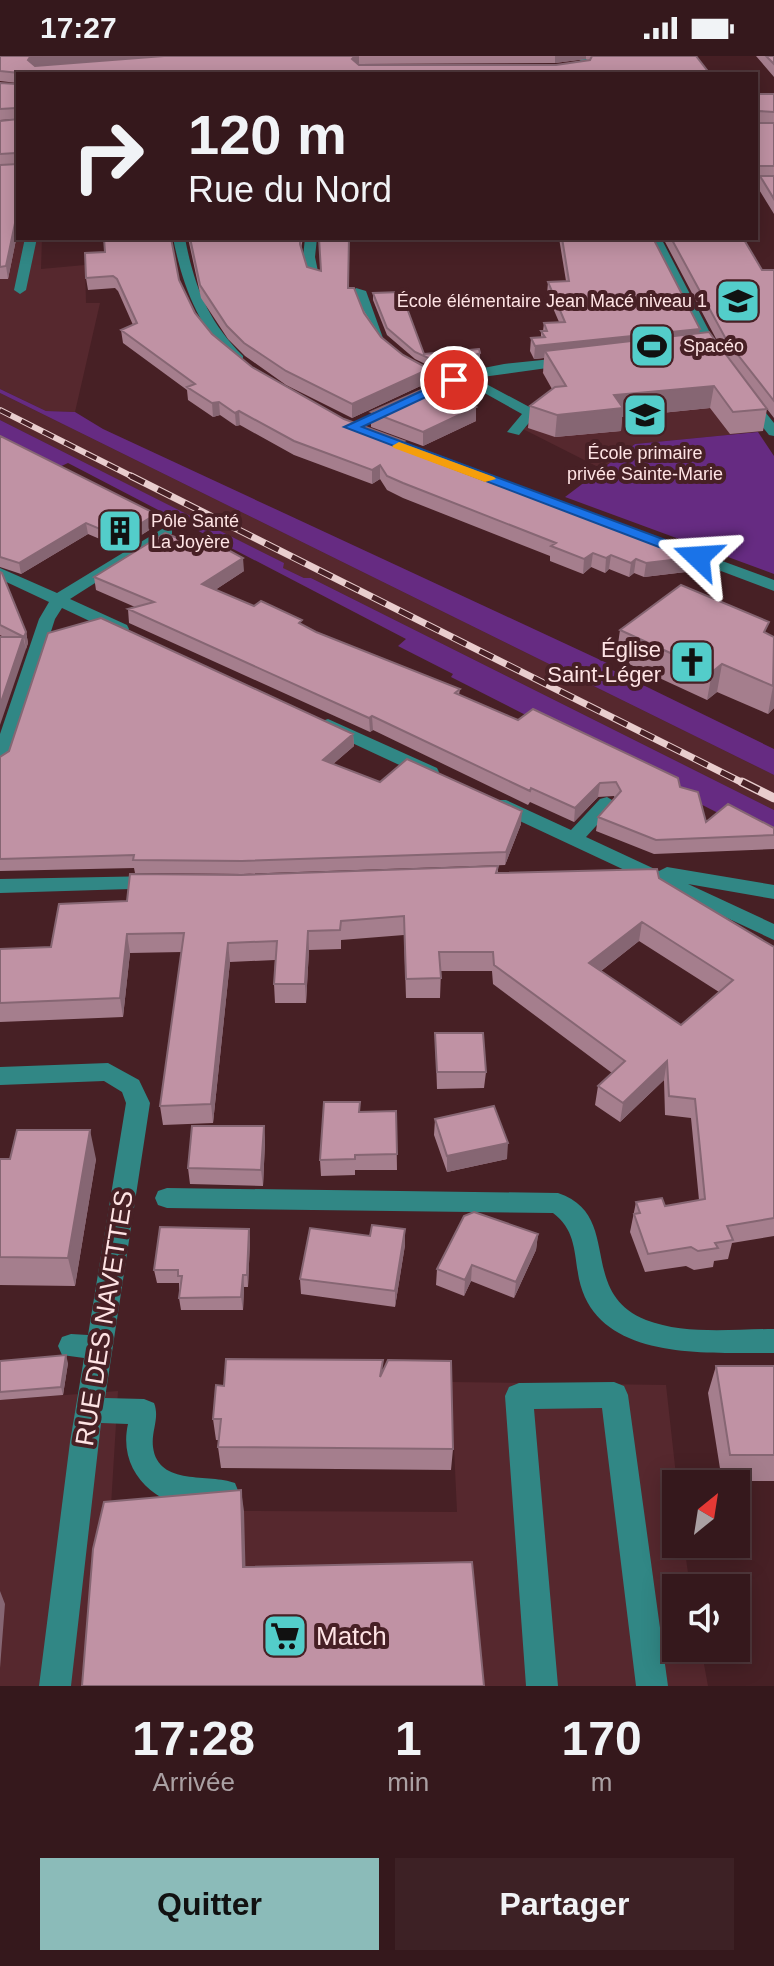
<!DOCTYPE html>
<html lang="fr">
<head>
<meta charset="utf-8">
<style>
  body { margin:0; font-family:Helvetica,sans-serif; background:#3d2125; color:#f1f3f6; height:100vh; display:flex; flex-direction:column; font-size:30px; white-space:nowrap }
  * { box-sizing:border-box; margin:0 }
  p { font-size:26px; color:#aaa0a3 }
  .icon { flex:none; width:44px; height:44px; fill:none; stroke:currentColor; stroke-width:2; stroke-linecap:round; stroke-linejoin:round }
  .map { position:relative; height:1630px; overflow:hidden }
  .drawer { display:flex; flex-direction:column; background:#35181c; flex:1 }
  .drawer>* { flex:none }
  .banner { position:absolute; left:16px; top:16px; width:742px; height:168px; border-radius:0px; box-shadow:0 4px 20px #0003,0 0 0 2px #4f373b; background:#35181c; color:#f1f3f6; overflow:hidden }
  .needle { width:52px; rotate:30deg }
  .tools { position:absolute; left:662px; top:1414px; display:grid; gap:16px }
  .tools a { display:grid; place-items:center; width:88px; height:88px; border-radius:0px; background:#35181c; box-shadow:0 4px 20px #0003,0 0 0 2px #4f373b; font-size:40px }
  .pin { position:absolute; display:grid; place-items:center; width:68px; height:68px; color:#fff; margin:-34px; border:4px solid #fff; border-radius:50%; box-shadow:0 2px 8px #0007 }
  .me { position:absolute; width:88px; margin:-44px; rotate:290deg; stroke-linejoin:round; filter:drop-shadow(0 0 6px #0008) }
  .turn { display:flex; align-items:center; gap:28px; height:168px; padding:0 40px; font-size:36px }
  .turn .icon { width:104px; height:104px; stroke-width:2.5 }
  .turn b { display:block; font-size:56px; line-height:68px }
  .eta { display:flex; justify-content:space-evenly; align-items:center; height:136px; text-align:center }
  .eta b { font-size:48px; font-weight:600; line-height:56px }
  .cta { display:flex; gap:16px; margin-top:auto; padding:16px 40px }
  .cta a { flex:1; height:92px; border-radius:0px; background:#8bbbb9; color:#111; font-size:32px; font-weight:600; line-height:92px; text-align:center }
  .cta a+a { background:#3d2125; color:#f1f3f6 }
  .status { display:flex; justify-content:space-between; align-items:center; height:56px; padding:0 40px; background:#35181c; direction:ltr }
  .status svg { height:22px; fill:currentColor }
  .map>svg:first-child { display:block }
  .built { fill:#56282e }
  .green { fill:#662b82 }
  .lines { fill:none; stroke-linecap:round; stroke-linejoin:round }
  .minor { fill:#318785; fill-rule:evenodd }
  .rail-far2-casing { stroke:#e9cdce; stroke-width:6 }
  .rail-far1-casing { stroke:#e9cdce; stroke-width:7 }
  .rail-casing { stroke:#e9cdce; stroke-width:9 }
  .rail-far2 { stroke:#472025; stroke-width:4; stroke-dasharray:12; stroke-linecap:butt }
  .rail-far1 { stroke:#472025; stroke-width:5; stroke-dasharray:15; stroke-linecap:butt }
  .rail { stroke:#472025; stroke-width:6; stroke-dasharray:19; stroke-linecap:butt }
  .wall { fill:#a57e8d; fill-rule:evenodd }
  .shaded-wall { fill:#866673 }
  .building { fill:#c092a4; stroke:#866673; stroke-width:2; fill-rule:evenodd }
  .route { fill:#1a73e8; stroke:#114b97; stroke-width:2 }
  .slow { fill:#f59e0b }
  .labels { text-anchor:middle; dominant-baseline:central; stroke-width:8; stroke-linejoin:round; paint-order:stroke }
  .far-poi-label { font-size:18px; fill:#fee3e4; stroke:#472025; text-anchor:start }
  .poi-label { font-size:22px; fill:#fee3e4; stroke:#472025; text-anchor:end }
  .near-street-label { font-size:26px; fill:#fee3e4; stroke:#472025 }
  .near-poi-label { font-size:26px; fill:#fee3e4; stroke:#472025; text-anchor:start }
</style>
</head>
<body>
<div class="status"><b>17:27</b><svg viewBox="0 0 49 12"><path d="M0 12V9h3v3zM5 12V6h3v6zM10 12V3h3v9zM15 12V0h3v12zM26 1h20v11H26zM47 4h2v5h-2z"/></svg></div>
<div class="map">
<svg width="774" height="1630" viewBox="0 0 774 1630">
  <rect width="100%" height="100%" fill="#472025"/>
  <path class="built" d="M18,108V182H42L41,213L85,209L86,247H100L75,356L46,355L0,333V109Z
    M697,301L758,376L635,388L602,413L523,373L556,354L564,353L542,316Z
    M0,337L774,719V754L311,522H304L282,512L283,507L0,364Z
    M451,1326L666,1329L677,1428L676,1488H684L690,1532H676V1592H701L708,1630H0V1344L118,1335L110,1466L244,1455L457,1456Z"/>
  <path class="green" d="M0,333L46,355L75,356L103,373L609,608L606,611L774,693V719L0,337Z
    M0,364L284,507L283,512L304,522H311L774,754V778L722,759L451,621L453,618L398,590L406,583L68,407L55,413L0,385Z
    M758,376L774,400V518L565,441L635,388Z"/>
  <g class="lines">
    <path class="minor" d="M579,0H587L592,18H584Z
      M756,123H774V129H756Z
      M25,182H37L26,234L20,238L14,234Z
      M173,182H185C194,230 208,265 243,300V306H233C198,269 183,232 173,182Z
      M305,182H317L315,201L320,225L310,222L303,201Z
      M649,182H661L722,300L721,303L710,300Z
      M356,232L366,235L383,282L381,285L371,282L354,235Z
      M571,301L576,302V308L475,322L535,354L537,357L519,379L507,376L522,358L463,325L356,374L344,371L458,317L504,308Z
      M749,341L754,342L774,367V380L769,379L742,345Z
      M167,470L172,472V478L70,543L127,569L129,573L127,577H115L62,552L55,563L9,706L0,712V678L39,563L49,546L0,523V512L57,537Z
      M673,487L774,524V535L668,495L665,492Z
      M328,663L437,712L439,716L430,722L423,720L322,673L319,669L322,665Z
      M607,741L617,747L586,781L659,815L667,811L774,829V843L688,828L774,868V884L492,752L489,748L492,744H506L571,774L600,743Z
      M156,820L166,827L163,832L0,837V823Z
      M108,1007L139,1024L150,1047L105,1342L144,1343L154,1347C160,1362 151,1375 153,1391C158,1431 210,1417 235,1427L239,1437L235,1447C183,1468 114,1430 128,1368L101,1367L71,1630H39L70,1386L84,1302L62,1299L58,1290L62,1281L71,1278L88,1279L126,1047L122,1036L104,1025L0,1029V1011Z
      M167,1132L558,1137C624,1159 576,1236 646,1264C685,1279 733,1273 774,1273V1297C709,1296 597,1307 579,1223C574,1197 576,1174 553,1157L167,1152L158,1149L155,1142L158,1135Z
      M614,1326L624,1330L628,1339L668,1630H636L602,1352L534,1353L558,1630H526L505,1340L509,1331L519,1327Z"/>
    <g class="rail-far2-casing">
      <path id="rail-far2" d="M0,354L135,422"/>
    </g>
    <g class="rail-far1-casing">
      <path id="rail-far1" d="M131,420L745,728"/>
    </g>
    <g class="rail-casing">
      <path id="rail" d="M742,726L774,742"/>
    </g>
    <use href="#rail-far2" class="rail-far2"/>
    <use href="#rail-far1" class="rail-far1"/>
    <use href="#rail" class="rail"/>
  </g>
  <path class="wall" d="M0,0H696L710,18H18V63L0,64V27H17L0,25ZM586,3L587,4L556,9L358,8L555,7Z
    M756,0H774V21Z
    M756,38H774V67L757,66L774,67V158L758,132L760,121H756Z
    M18,63V174L8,223H0V65Z
    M188,182H303L301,193L307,211L349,232L381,281L429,326L352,362L286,329L245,300L228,283L201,242Z
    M559,182H653L699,277L722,294L663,182H743L762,214H774V362L767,353L763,375L730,378L710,352L622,361L621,375L555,381L528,372L530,350L552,333L543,317L544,302L534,303L530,295L531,282L541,281V275H543L544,267L559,266L547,238L548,226L566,225Z
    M105,196L179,224L195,257L212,278L252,311L344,363L404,385V391L694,515L644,521L634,517L629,521L609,513L605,517L591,511L583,518L550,505V500L403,442L387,434L380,423L372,428L294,399L240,369L236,370L220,359L213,361L188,344L187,334L123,287L121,274L133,269L118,235L115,232L88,234L86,222Z
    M373,237L424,298L480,304L448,319L415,303L387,279L373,244Z
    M371,356L476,365L423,390L371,371Z
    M0,380L157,469L121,492L88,478L21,518L0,511Z
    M244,515L215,534L302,569L316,576L460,633L459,639L680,731L706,766L774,772V793L654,798L596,775L598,761L615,742L614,740L598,741L574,766L530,746L528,749L373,674L370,676L129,567L128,553L135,551L96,534L94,521Z
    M0,516L26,576L28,587L26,593L0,579Z
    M620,574L767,578L774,581V652L768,658L717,636L707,644L616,602Z
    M353,678L354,690L333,708L380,726L521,768L505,809L243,818L135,817L134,812L0,815V701Z
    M498,810V817L659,822L774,891V1180L732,1187L728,1203L714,1205L713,1211L694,1214L686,1210L645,1216L630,1176L636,1146L665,1150L699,1144L691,1062L665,1059L664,1024L620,1066L595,1049L598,1030L612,1017L493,928L492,915H441L440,942H406L404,879L341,884V893L309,894L306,947H275L274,928L275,904L230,906L213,1067L163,1069L160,1050L182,896L130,897L123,961L0,966V893L51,891L127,845L241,819ZM639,885L719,936L681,969L601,915Z
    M435,977L486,1016L484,1032L437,1033Z
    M396,1055L397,1114H355V1119L321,1120L320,1104L360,1056Z
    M435,1063L507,1103L447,1116L434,1079Z
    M264,1070L265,1086L263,1130L190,1128L188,1112Z
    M0,1103H96L75,1230L0,1229Z
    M249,1173L250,1185L248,1231H244L243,1254H181L179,1242V1227H157L154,1214Z
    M538,1178L536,1194L514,1242L471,1225L464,1240L436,1229L437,1213Z
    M370,1180L405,1189L395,1251L301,1238L300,1223Z
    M0,1305L68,1307L63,1339L0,1344Z
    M716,1310H774V1425H722L708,1337Z
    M383,1315L453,1393L451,1414L221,1412L218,1391L219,1384H216L213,1363L224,1330Z"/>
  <path class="shaded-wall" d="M42,0H159V2L32,11L28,4L30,1Z
    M355,0H359V7L352,13V3Z
    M555,0H586V3L555,7Z
    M18,153V174L8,223L6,210Z
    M700,273L698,285L545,295L544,302L534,303L535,290Z
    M480,297V304L448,319V311Z
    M429,313V326L352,362V348Z
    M714,330L710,352L622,361L621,375L555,381L557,359L614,339Z
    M219,346L220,359L213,361L212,347Z
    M476,351V365L423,390V376Z
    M239,355L240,369L236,370L235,357Z
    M380,409V423L372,428V414Z
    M156,458L157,469L121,492L119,481Z
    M86,467L88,478L21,518L19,507Z
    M593,497L591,511L583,518L584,503Z
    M611,499L609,513L605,517L606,502Z
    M697,501L694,515L644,521L646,507Z
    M243,502L244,515L203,542L202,528Z
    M636,503L634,517L629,521L631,507Z
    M26,576L28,587L26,593L24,581Z
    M23,581L26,593L0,669V649Z
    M722,608L717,636L707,644L712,616Z
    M774,629V652L768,658L773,630Z
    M372,660L373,674L370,676L369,662Z
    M353,678L354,690L324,716L323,704Z
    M600,727L598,741L574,766L575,752Z
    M522,755L521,768L505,809L506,796Z
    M642,866L639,885L587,926L589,907Z
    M308,875L309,894L306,947L305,928Z
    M127,878L130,897L123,961L120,942Z
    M228,887L230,906L213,1067L211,1048Z
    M667,1005L664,1024L620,1066L623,1047Z
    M264,1070L265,1086L263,1130L261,1114Z
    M90,1074L96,1103L75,1230L68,1202Z
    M508,1087L507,1103L447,1116V1100Z
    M249,1173L250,1185L248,1231L247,1219Z
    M405,1173V1189L395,1251V1235Z
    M538,1178L536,1194L514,1242L516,1226Z
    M472,1209L471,1225L464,1240L465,1224Z
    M243,1219L244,1231L243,1254L241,1241Z
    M66,1299L68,1307L63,1339L61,1331Z
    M241,1434L244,1455L246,1531L243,1511Z
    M0,1535L5,1548L0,1612Z"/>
  <path class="building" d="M0,0H42L30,1L28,4L35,10L164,0H355L352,3L359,9H556L590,4L592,0H696L710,18H19V17L0,15Z
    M766,0H774V8Z
    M18,26V54L16,52L0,53V27L16,28Z
    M756,38H774V56L758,55L756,60Z
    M18,63V99L16,97L0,98V65Z
    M756,65L758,67H774V110H756Z
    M18,108V153L6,210L0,211V109Z
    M760,120H774V143Z
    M104,182H171L179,224L195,257L212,278L252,311L344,363L404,385L397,388L697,501L646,507L636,503L631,507L611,499L606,502L593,497L584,503L551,490L556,487L403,427L387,420L380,409L372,414L294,385L239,355L235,357L219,346L212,347L187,331L195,328L121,274L137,267L117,223L113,220L86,222L85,197L105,196Z
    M190,182H300V188L307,211L321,215L319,182H349L348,232H354L364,257L381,281L403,299L429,313L352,348L286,315L244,287L227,270L200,229Z
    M562,182H653L700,273L535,290L531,282L545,281L541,275H547L544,267L565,266L548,226L569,225Z
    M671,182H743L762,214H774V345L727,285Z
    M401,236L424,298L479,293L480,297L448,311L415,296L387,272L373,237Z
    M709,276L767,353L733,356L714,330L614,339L623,352L557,359L530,350L555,331L566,330L545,295Z
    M430,330L476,351L423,376L371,356Z
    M0,380L156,458L119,481L86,467L19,507L0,501Z
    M165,477L207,494L217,488L243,502L202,528L254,550L261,545L302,564L299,567L316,576L460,633L455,637L518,664L533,653L678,722L680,731L698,736L706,766L728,748L774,772V779L656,784L598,761L621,735L616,726L600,727L575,752L531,732L530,735L372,660L369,662L128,553L154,546L94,521Z
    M0,516L2,517L26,576L24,581L0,569Z
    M681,529L769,566L764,576L774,581L773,630L722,608L712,616L620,574Z
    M101,562L353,678L323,704L380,726L407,703L522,755L506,796L242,805L133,804L134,799L0,803V701L9,695L48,577Z
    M0,581H23L0,649Z
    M498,810L496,817L657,813L659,822L774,891V1162L727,1170L733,1184L715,1187L718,1192L698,1195L691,1191L648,1198L634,1158L640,1157L636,1146L662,1142L665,1150L705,1143L695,1043L669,1040L667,1005L623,1047L598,1030L625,1005L494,909L493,896H439L441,922L406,923L404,860L341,865L340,874L308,875L305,928H274L277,885L228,887L211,1048L160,1050L184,877L127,878L120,942L0,947V893L51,891L59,848L127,845L130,818L241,819ZM642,866L733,924L681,969L589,907Z
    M435,977H483L486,1016H437Z
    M324,1046H360L359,1056L396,1055L397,1098L355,1099V1103L320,1104Z
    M494,1050L508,1087L447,1100L435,1063Z
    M192,1070H264L261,1114L188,1112Z
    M17,1074H90L68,1202L0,1201V1103H10Z
    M474,1156L538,1178L516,1226L472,1209L465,1224L437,1213L464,1160Z
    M372,1169L405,1173L395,1235L300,1223L310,1172L370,1180Z
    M160,1171L249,1173L247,1219H243L241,1241L179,1242L182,1220H178V1214H154Z
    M66,1299L61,1331L0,1336V1305Z
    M226,1303L383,1304L380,1321L388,1304L451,1305L453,1393L218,1391L221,1363H213L216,1329L224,1330Z
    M716,1310H774V1399H730Z
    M241,1434L243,1511L472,1506L484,1630H82L93,1493L104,1446Z"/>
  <path class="route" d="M454,320L460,324L458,326L362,371L703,498V504H693L344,371Z"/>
  <path class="slow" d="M399,386L494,421L496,423L485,426L394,392L392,390Z"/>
  <defs>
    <g id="school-square" transform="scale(2.3)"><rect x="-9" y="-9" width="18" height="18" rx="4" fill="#53cdca" stroke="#472025"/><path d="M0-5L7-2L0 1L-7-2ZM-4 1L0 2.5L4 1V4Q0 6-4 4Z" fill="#111"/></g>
    <g id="stadium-square" transform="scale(2.3)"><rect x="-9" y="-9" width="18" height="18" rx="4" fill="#53cdca" stroke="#472025"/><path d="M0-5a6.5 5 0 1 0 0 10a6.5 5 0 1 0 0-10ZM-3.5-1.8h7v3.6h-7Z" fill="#111"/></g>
    <g id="building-square" transform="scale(2.3)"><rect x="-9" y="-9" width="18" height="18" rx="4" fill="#53cdca" stroke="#472025"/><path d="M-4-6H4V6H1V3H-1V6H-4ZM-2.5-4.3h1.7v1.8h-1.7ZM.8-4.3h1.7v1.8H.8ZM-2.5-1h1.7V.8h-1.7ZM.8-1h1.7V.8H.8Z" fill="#111"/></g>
    <g id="church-square" transform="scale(2.3)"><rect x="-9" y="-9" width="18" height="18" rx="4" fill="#53cdca" stroke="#472025"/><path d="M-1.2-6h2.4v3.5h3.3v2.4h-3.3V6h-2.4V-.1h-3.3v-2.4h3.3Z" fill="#111"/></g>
    <g id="supermarket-square" transform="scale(2.3)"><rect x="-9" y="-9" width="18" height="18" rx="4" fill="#53cdca" stroke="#472025"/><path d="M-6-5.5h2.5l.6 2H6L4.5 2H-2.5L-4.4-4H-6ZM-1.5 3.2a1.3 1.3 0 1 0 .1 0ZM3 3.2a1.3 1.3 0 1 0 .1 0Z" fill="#111"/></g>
  </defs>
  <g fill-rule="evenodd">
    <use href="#school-square" x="738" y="245"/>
    <use href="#stadium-square" x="652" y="290"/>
    <use href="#school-square" x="645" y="359"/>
    <use href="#building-square" x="120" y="475"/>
    <use href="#church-square" x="692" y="606"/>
    <use href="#supermarket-square" x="285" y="1580"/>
  </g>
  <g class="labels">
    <g class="far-poi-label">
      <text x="707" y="245" text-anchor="end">École élémentaire Jean Macé niveau 1</text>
      <text x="683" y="290">Spacéo</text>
      <text x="645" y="397" text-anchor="middle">École primaire<tspan x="645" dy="21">privée Sainte-Marie</tspan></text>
      <text x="151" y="465">Pôle Santé<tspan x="151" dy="21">La Joyère</tspan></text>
    </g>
    <g class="poi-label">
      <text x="661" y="593">Église<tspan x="661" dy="25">Saint-Léger</tspan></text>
    </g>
    <g class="near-street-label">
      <text transform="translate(104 1262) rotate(-81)">RUE DES NAVETTES</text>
    </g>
    <g class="near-poi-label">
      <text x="316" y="1580">Match</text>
    </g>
  </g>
</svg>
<div class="tools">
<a><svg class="needle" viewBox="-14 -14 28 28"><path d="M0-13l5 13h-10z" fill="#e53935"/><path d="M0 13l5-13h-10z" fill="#aaa0a3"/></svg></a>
<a><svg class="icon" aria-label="sound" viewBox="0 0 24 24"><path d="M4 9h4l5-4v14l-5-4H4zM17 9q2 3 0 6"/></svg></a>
</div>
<div class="pin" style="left:454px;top:324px;background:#d93025"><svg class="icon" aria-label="arrive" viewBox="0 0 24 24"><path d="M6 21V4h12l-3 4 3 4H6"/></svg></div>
<svg class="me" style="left:698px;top:501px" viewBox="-20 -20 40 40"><path d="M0-17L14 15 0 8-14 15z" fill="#1a73e8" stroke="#fff" stroke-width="4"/></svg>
<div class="banner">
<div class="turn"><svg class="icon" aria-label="right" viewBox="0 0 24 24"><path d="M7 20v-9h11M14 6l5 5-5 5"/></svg><div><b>120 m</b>Rue du Nord</div></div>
</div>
</div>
<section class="drawer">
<div class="eta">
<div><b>17:28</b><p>Arrivée</p></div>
<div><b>1</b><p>min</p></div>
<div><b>170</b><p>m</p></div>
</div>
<div class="cta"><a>Quitter</a><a>Partager</a></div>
</section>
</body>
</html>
